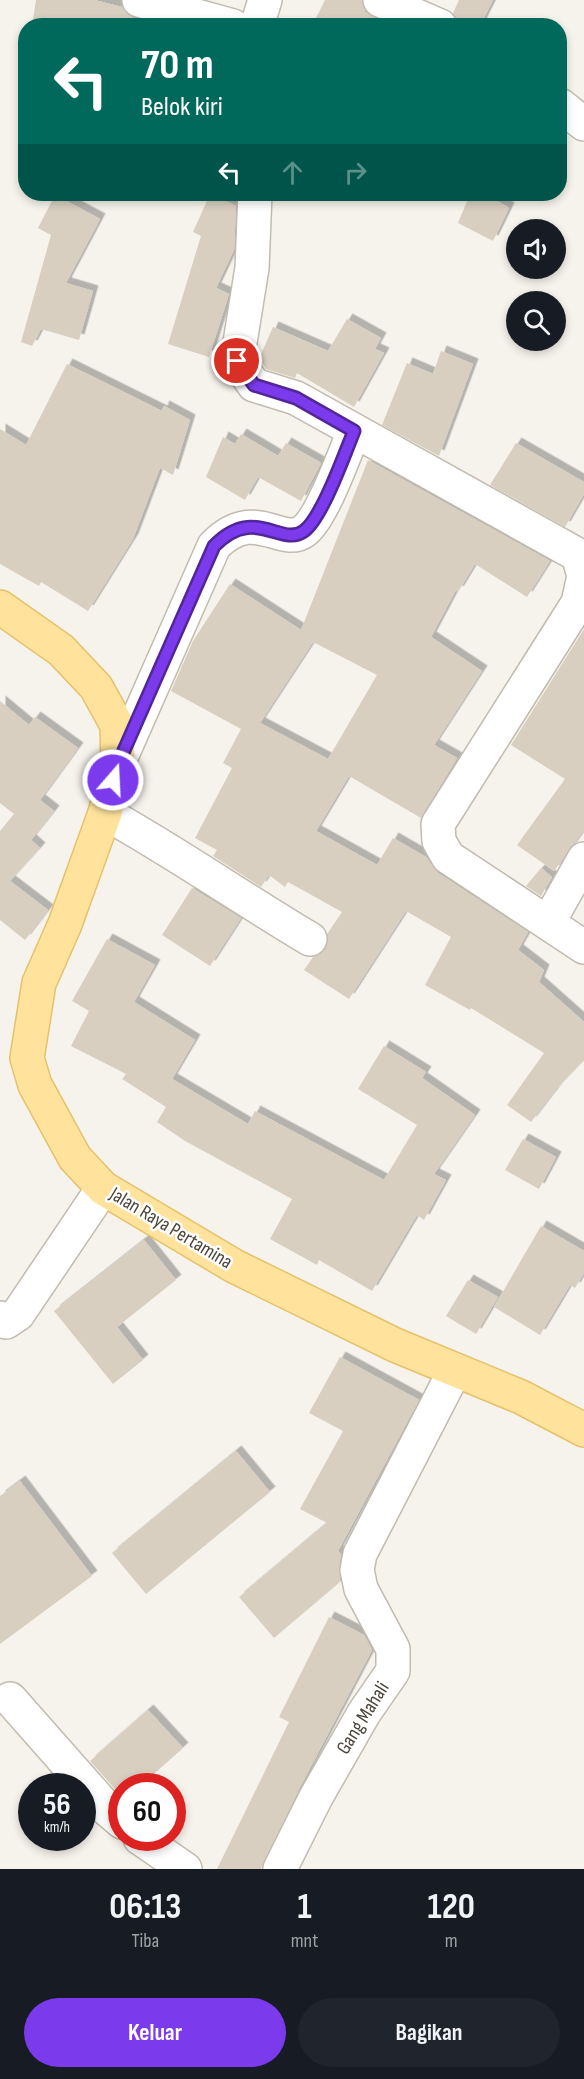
<!DOCTYPE html>
<html lang="id">
<head>
<meta charset="utf-8">
<style>
  body { margin:0; font-family:"Sofia Sans Condensed",sans-serif; background:#20242c; color:#f1f3f6; height:100vh; display:flex; flex-direction:column; font-size:22px; white-space:nowrap }
  * { box-sizing:border-box; margin:0 }
  p { font-size:20px; color:#9ea1a6 }
  .icon { flex:none; width:33px; height:33px; fill:none; stroke:currentColor; stroke-width:2; stroke-linecap:round; stroke-linejoin:round }
  .map { position:relative; height:1869px; overflow:hidden }
  .sheet { display:flex; flex-direction:column; background:#171b24; flex:1 }
  .sheet>* { flex:none }
  .hud { position:absolute; left:18px; top:18px; width:549px; height:183px; border-radius:24px; box-shadow:0 3px 9px #0003; background:#00695c; color:#fff; overflow:hidden }
  .controls { position:absolute; left:506px; top:219px; display:grid; gap:12px }
  .controls a { display:grid; place-items:center; width:60px; height:60px; border-radius:50%; background:#171b24; box-shadow:0 3px 9px #0003; font-size:30px }
  .speed { position:absolute; left:18px; top:1773px; display:flex; gap:12px; font-size:30px; font-weight:700; text-align:center }
  .speed>* { display:grid; place-content:center; width:78px; height:78px; border-radius:50%; background:#171b24; box-shadow:0 3px 9px #0003; line-height:1 }
  .speed small { font-size:15px; font-weight:400 }
  .speed .limit { border:9px solid #d22; background:#fff; color:#111 }
  .pin { position:absolute; display:grid; place-items:center; width:51px; height:51px; color:#fff; margin:-26px; border:3px solid #fff; border-radius:50%; box-shadow:0 2px 6px #0007 }
  .me { position:absolute; width:66px; margin:-33px; rotate:19deg; stroke-linejoin:round; filter:drop-shadow(0 0 4px #0008) }
  .turn { display:flex; align-items:center; gap:21px; height:126px; padding:0 24px; font-size:27px }
  .turn .icon { width:78px; height:78px; stroke-width:2.5 }
  .turn b { display:block; font-size:42px; line-height:51px }
  .lanes { display:flex; align-items:center; height:57px; padding:0 24px; background:#0003; justify-content:center; gap:30px; direction:ltr }
  .lanes .off { opacity:.35 }
  .eta { display:flex; justify-content:space-evenly; align-items:center; height:102px; text-align:center }
  .eta b { font-size:36px; font-weight:700; line-height:42px }
  .action { display:flex; gap:12px; margin-top:auto; padding:12px 24px }
  .action a { flex:1; height:69px; border-radius:36px; background:#7c3aed; color:#fff; font-size:24px; font-weight:700; line-height:69px; text-align:center }
  .action a+a { background:#20242c; color:#f1f3f6 }
  .map>svg:first-child { display:block }
  .building { fill:#d8cfc1; fill-rule:evenodd; filter:url(#shadow) }
  .lines { fill:none; stroke-linecap:round; stroke-linejoin:round }
  .street-casing { stroke:#c2bbae; stroke-width:36 }
  .primary-casing { stroke:#e6c16a; stroke-width:36 }
  .street { stroke:#fff; stroke-width:33 }
  .primary { stroke:#ffe39c; stroke-width:33 }
  .route-casing { stroke:#51269a; stroke-width:15 }
  .route { stroke:#7c3aed; stroke-width:10 }
  .labels { text-anchor:middle; dominant-baseline:central; stroke-width:5; stroke-linejoin:round; paint-order:stroke }
  .street-label { font-size:20px; fill:#4b4439; stroke:#fff }
</style>
</head>
<body>
<div class="map">
<svg width="584" height="1869" viewBox="0 0 584 1869">
  <defs>
    <filter id="shadow"><feDropShadow dx="5.5" dy="-5.5" stdDeviation="0" flood-color="#0004"/></filter>
  </defs>
  <rect width="100%" height="100%" fill="#f6f3ec"/>
  <path class="building" d="M36,0H94L122,7L133,18L155,26H32Z
    M325,0H362L365,12L392,26H312Z
    M459,0H493L480,26H458L453,13Z
    M210,194L236,206L234,250L216,288L229,294L209,357L168,344L201,236L193,232Z
    M470,194H485L509,208L493,241L458,223Z
    M55,195L100,219L66,283L93,291L79,340L41,329L32,346L21,342L51,235L38,228Z
    M347,319L381,338L375,349L384,353L354,407L297,373L295,378L266,369L259,359L273,327L328,351Z
    M441,351L473,364L439,456L382,425L407,363L433,374Z
    M67,364L162,411L164,406L190,420L173,475L160,468L133,539L88,611L41,582L39,586L0,564V429L26,445Z
    M241,434L278,456L286,443L321,463L301,501L258,477L245,500L206,477L223,437L235,444Z
    M516,443L584,482V494L565,527L490,485Z
    M368,460L550,561L527,597L475,564L458,592L456,590L431,637L482,671L434,745L457,758L421,818L349,776L316,831L377,865L393,838L426,857L438,873L528,932L518,950L544,970L539,982L584,1022V1060L557,1088L531,1122L507,1105L544,1053L471,1008L470,1010L425,985L451,937L406,911L349,999L304,970L313,957L326,949L327,934L342,912L288,882L285,887L269,875L261,887L213,856L217,850L195,838L232,768L223,763L241,729L171,691L193,641L230,584L301,630ZM313,642L377,675L328,759L260,723Z
    M584,629V830L554,871L517,845L565,779L511,745Z
    M0,701L29,725L35,717L78,748L40,800L54,811L31,840L40,848L10,881L48,910L25,940L0,920V831L14,814L0,803Z
    M541,868L552,877L541,896L526,886Z
    M192,888L241,918L210,966L162,935Z
    M107,939L155,965L134,1002L195,1040L172,1079L248,1124L255,1111L384,1180L417,1125L358,1089L384,1046L426,1072L422,1078L475,1115L434,1174L446,1180L424,1220L417,1215L372,1291L319,1260L317,1265L270,1239L292,1199L185,1141L157,1122L166,1107L122,1079L126,1074L71,1046L89,1011L72,1001Z
    M523,1139L556,1157L539,1189L505,1170Z
    M541,1226L584,1251V1273L575,1288L570,1285L540,1335L494,1307Z
    M144,1240L176,1280L117,1327L143,1360L113,1384L54,1311Z
    M468,1280L498,1297L476,1334L446,1316Z
    M340,1357L419,1400L338,1551L341,1554L339,1567L340,1582L274,1638L239,1597L327,1523L300,1509L343,1431L309,1413Z
    M236,1451L270,1492L146,1594L112,1553Z
    M20,1481L92,1576L0,1644V1496Z
    M329,1617L364,1635L372,1650L299,1789L261,1869H217L289,1722L279,1717Z
    M148,1710L183,1748L140,1786H122V1797L90,1761Z"/>
  <g class="lines">
    <g class="street-casing">
      <path id="street" d="M139,0L233,26
        M380,0L440,26
        M257,26L265,0
        M560,105L584,124
        M255,194L252,268L237,361L254,385L296,398L578,555L584,576L578,603L438,824L439,841L448,857L584,947
        M118,764L214,546C255,504 281,548 304,531C322,518 345,453 354,431
        M105,813C175,852 241,898 310,939
        M548,923L584,859
        M0,1318L6,1322L18,1314L103,1188
        M10,1699L109,1811L122,1822
        M140,1838L185,1869
        M280,1869L316,1797L364,1713L393,1671V1649L361,1589L357,1570L360,1554L455,1370"/>
    </g>
    <g class="primary-casing">
      <path id="primary" d="M0,607L61,650L96,687L117,725L118,764L105,813L65,924L39,983L27,1058L35,1085L75,1158L103,1188L234,1266L395,1345L521,1397L584,1430"/>
    </g>
    <use href="#street" class="street"/>
    <use href="#primary" class="primary"/>
  </g>
  <g class="lines">
    <g class="route-casing">
      <path id="route" d="M113,780L118,764L214,546C255,504 281,548 304,531C322,518 345,453 354,431L296,398L254,385L237,361"/>
    </g>
    <use href="#route" class="route"/>
  </g>
  <g class="labels">
    <g class="street-label">
      <text transform="translate(171 1228) rotate(31)">Jalan Raya Pertamina</text>
      <text transform="translate(363 1718) rotate(-58)">Gang Mahali</text>
    </g>
  </g>
</svg>
<div class="controls">
<a><svg class="icon" aria-label="sound" viewBox="0 0 24 24"><path d="M4 9h4l5-4v14l-5-4H4zM17 9q2 3 0 6"/></svg></a>
<a><svg class="icon" aria-label="search" viewBox="0 0 24 24"><circle cx="10" cy="10" r="6"/><path d="M15 15l6 6"/></svg></a>
</div>
<div class="speed"><div>56<small>km/h</small></div><div class="limit">60</div></div>
<div class="pin" style="left:237px;top:361px;background:#d93025"><svg class="icon" aria-label="arrive" viewBox="0 0 24 24"><path d="M6 21V4h12l-3 4 3 4H6"/></svg></div>
<svg class="me" style="left:113px;top:780px" viewBox="-20 -20 40 40"><circle r="17" fill="#7c3aed" stroke="#fff" stroke-width="3"/><path d="M0-11L8 9 0 5-8 9z" fill="#fff"/></svg>
<div class="hud">
<div class="turn"><svg class="icon" aria-label="left" viewBox="0 0 24 24"><path d="M17 20v-9H6M10 6l-5 5 5 5"/></svg><div><b>70 m</b>Belok kiri</div></div>
<div class="lanes"><svg class="icon" aria-label="left" viewBox="0 0 24 24"><path d="M17 20v-9H6M10 6l-5 5 5 5"/></svg><svg class="icon off" aria-label="ahead" viewBox="0 0 24 24"><path d="M12 20V5M6 11l6-6 6 6"/></svg><svg class="icon off" aria-label="right" viewBox="0 0 24 24"><path d="M7 20v-9h11M14 6l5 5-5 5"/></svg></div>
</div>
</div>
<section class="sheet">
<div class="eta">
<div><b>06:13</b><p>Tiba</p></div>
<div><b>1</b><p>mnt</p></div>
<div><b>120</b><p>m</p></div>
</div>
<div class="action"><a>Keluar</a><a>Bagikan</a></div>
</section>
</body>
</html>
